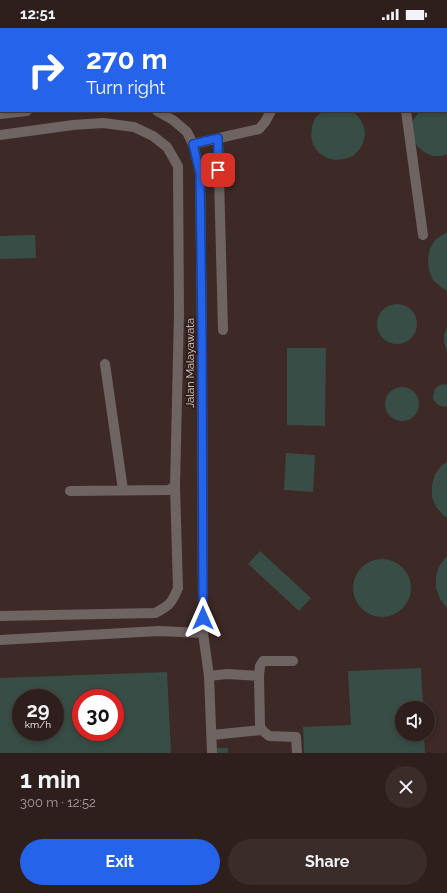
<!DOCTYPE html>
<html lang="en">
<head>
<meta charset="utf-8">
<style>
  body { margin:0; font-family:Raleway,sans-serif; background:#3a2c29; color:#f1f3f6; height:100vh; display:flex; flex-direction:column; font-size:15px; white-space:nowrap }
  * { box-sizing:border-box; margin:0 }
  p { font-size:13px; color:#a7a2a3 }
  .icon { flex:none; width:22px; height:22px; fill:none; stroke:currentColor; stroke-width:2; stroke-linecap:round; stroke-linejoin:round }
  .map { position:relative; height:725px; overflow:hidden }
  .sheet { display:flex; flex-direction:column; background:#2e1f1c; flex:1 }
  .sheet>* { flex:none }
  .hud { position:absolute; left:0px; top:0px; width:447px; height:84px; box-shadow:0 2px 6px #0003,0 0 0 1px #493d3b; background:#2563eb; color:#fff; overflow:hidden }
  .buttons { position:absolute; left:395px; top:673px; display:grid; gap:8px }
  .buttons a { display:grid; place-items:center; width:40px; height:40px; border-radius:50%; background:#2e1f1c; box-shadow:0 2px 6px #0003,0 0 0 1px #493d3b; font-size:20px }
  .speed { position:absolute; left:12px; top:661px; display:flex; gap:8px; font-size:20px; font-weight:700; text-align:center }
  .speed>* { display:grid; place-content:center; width:52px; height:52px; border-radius:50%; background:#2e1f1c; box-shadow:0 2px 6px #0003,0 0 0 1px #493d3b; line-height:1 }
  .speed small { font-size:10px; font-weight:400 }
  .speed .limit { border:6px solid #d22; background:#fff; color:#111 }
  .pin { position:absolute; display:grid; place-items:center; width:34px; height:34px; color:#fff; margin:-17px; border-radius:8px; box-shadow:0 2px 6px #0006 }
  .me { position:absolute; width:44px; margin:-22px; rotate:0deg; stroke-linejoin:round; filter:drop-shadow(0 0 3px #0008) }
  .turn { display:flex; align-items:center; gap:14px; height:84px; padding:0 20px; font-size:18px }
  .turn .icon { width:52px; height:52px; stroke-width:2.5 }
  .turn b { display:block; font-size:28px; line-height:34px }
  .round { display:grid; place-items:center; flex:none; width:42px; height:42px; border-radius:21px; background:#3a2c29 }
  .summary { display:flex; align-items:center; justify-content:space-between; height:68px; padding:0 20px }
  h1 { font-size:24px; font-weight:700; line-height:30px }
  .primary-button { display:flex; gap:8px; margin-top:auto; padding:8px 20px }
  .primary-button a { flex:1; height:46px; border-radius:24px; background:#2563eb; color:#fff; font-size:16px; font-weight:700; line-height:46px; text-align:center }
  .primary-button a+a { background:#3a2c29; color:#f1f3f6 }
  .status { display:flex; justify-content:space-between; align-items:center; height:28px; padding:0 20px; background:#2e1f1c; direction:ltr }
  .status svg { height:11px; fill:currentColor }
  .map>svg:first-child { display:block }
  .building { fill:#374d46; fill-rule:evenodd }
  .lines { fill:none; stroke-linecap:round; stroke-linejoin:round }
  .minor { stroke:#6e6462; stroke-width:10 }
  .route-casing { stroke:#184099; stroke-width:10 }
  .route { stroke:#2563eb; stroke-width:7 }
  .labels { text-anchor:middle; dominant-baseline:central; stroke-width:4; stroke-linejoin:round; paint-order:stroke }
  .street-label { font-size:11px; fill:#ddd0cd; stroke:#321f1c }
</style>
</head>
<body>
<div class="status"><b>12:51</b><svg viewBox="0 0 49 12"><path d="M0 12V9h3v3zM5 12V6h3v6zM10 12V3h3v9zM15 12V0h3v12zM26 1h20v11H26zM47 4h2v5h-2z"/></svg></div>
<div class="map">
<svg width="447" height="725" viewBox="0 0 447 725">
  <rect width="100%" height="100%" fill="#3d2925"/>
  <path class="building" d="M323,83H352L355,85L360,91L364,99L365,107L363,115L359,122L353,128L345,131L336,132L327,130L319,125L313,117L311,108L312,99L315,90Z
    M420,83H447V126L441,128H432L424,124L417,118L413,110L411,101L413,92L418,85Z
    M447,204V263L441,259L433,252L429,242L428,231L430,220L436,211Z
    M35,207L36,230L0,231V208Z
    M377 296a20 20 0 1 1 40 0a20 20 0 1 1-40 0Z
    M447,299V324L444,314V307Z
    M287,320H326L325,398L287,397Z
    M444,356L447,357V378L445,379L438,377L433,371V367L435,361L438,358Z
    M385 376a17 17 0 1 1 34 0a17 17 0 1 1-34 0Z
    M286,425L315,427L313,464L284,462Z
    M447,434V489L444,488L436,479L432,469V457L435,446L442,437Z
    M260,523L311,570L299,583L248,536Z
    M447,528V580L440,571L436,560V548L439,538Z
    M353 560a29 29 0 1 1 58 0a29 29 0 1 1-58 0Z
    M421,640L423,680H402V706H424L425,725H304L303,699L351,697L348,643Z
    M167,644L171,725H0V650ZM21,670H55V704H21ZM81,670H115V704H81Z
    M216,720H228V725H216Z"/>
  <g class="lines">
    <path class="minor" d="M157,83L173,92L187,104L193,116L200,145L202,308L203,605L209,648L212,725
      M406,83L423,207
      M0,86L27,83
      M0,107L73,97L103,95L134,99L153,108L167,119L178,138L179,285L175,458L169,462L70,463
      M218,110L223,302
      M193,116L259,101L265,94L271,83
      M105,336L123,462
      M0,588L155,585C169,578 172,575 178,560L175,458
      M0,612L159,603L203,605
      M209,648L227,646L259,648L260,698L262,702L269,708L296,709L297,725
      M259,648L260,638L263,633H293
      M212,707L262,702"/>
  </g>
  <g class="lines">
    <g class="route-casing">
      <path id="route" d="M203,590L202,308L200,145L193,116L218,110V142"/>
    </g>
    <use href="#route" class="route"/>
  </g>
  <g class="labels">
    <g class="street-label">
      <text transform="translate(190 335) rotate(-90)">Jalan Malayawata</text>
    </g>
  </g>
</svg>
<div class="buttons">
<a><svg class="icon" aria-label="sound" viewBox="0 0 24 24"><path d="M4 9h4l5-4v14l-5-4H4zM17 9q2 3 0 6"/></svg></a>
</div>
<div class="speed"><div>29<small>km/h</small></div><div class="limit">30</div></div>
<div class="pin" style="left:218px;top:142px;background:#d93025"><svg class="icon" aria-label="arrive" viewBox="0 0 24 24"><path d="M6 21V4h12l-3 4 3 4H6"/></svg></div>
<svg class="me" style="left:203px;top:590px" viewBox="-20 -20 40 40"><path d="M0-17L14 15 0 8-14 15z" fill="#2563eb" stroke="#fff" stroke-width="4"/></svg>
<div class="hud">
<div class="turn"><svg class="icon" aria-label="right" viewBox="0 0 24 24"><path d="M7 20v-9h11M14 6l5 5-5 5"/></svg><div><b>270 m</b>Turn right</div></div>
</div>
</div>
<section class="sheet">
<div class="summary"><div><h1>1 min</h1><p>300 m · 12:52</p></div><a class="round"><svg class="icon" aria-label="close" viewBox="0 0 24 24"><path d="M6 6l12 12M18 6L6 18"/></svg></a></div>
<div class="primary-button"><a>Exit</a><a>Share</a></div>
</section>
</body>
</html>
